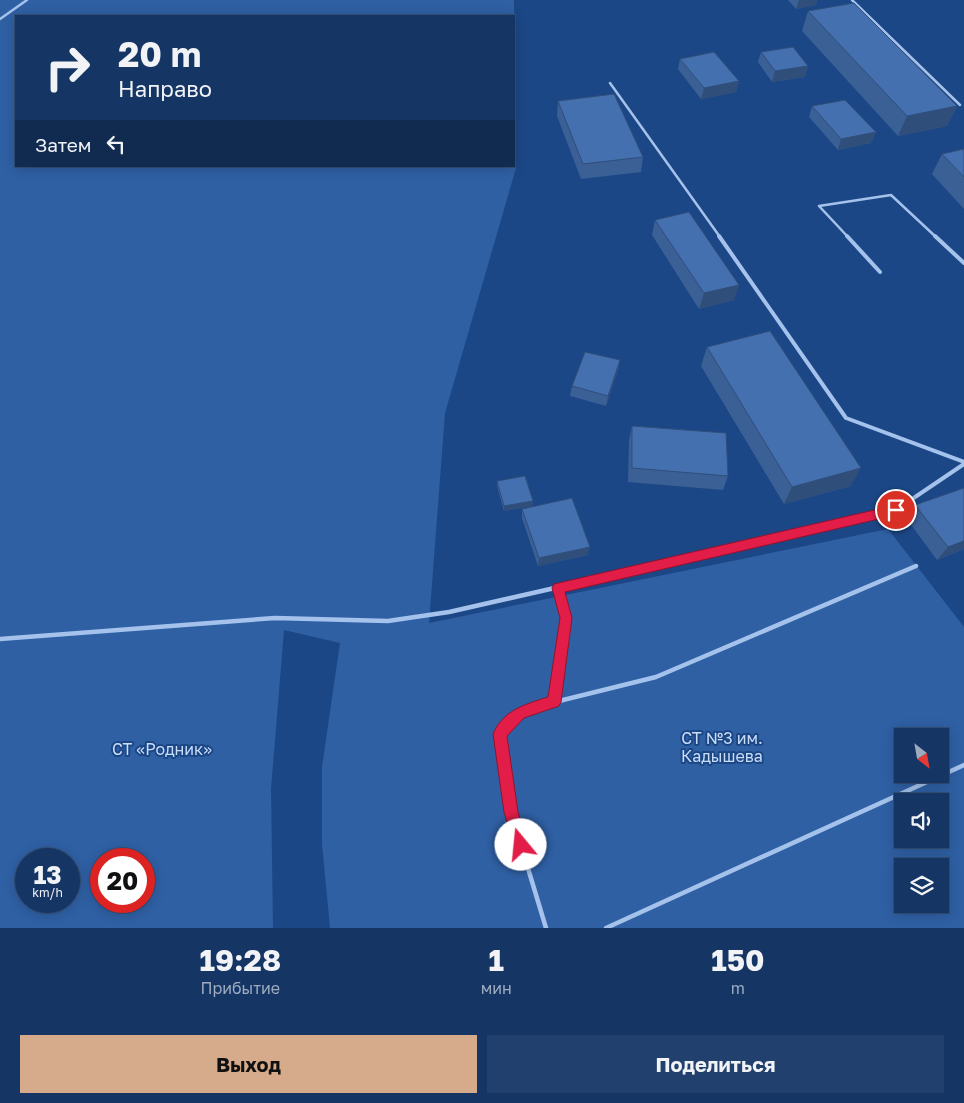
<!DOCTYPE html>
<html lang="ru">
<head>
<meta charset="utf-8">
<style>
  body { margin:0; font-family:"Golos Text",sans-serif; background:#22406d; color:#f1f3f6; height:100vh; display:flex; flex-direction:column; font-size:19px; white-space:nowrap }
  * { box-sizing:border-box; margin:0 }
  p { font-size:16px; color:#9dabbf }
  .icon { flex:none; width:28px; height:28px; fill:none; stroke:currentColor; stroke-width:2; stroke-linecap:round; stroke-linejoin:round }
  .map { position:relative; height:928px; overflow:hidden }
  .panel { display:flex; flex-direction:column; background:#153564; flex:1 }
  .panel>* { flex:none }
  .top-card { position:absolute; left:15px; top:15px; width:500px; height:152px; border-radius:0px; box-shadow:0 2px 12px #0003,0 0 0 1px #345078; background:#153564; color:#f1f3f6; overflow:hidden }
  .needle { width:32px; rotate:149deg }
  .fabs { position:absolute; left:894px; top:728px; display:grid; gap:10px }
  .fabs a { display:grid; place-items:center; width:55px; height:55px; border-radius:0px; background:#153564; box-shadow:0 2px 12px #0003,0 0 0 1px #345078; font-size:25px }
  .speed { position:absolute; left:15px; top:848px; display:flex; gap:10px; font-size:25px; font-weight:700; text-align:center }
  .speed>* { display:grid; place-content:center; width:65px; height:65px; border-radius:50%; background:#153564; box-shadow:0 2px 12px #0003,0 0 0 1px #345078; line-height:1 }
  .speed small { font-size:12px; font-weight:400 }
  .speed .limit { border:8px solid #d22; background:#fff; color:#111 }
  .pin { position:absolute; display:grid; place-items:center; width:42px; height:42px; color:#fff; margin:-21px; border:2px solid #fff; border-radius:50%; box-shadow:0 1px 5px #0007 }
  .me { position:absolute; width:55px; margin:-28px; rotate:343deg; stroke-linejoin:round; filter:drop-shadow(0 0 4px #0008) }
  .turn { display:flex; align-items:center; gap:18px; height:105px; padding:0 20px; font-size:22px }
  .turn .icon { width:65px; height:65px; stroke-width:2.5 }
  .turn b { display:block; font-size:35px; line-height:42px }
  .then { display:flex; align-items:center; height:48px; padding:0 20px; background:#0003; gap:10px; font-size:19px }
  .eta { display:flex; justify-content:space-evenly; align-items:center; height:85px; text-align:center }
  .eta b { font-size:30px; font-weight:700; line-height:35px }
  .primary-button { display:flex; gap:10px; margin-top:auto; padding:10px 20px }
  .primary-button a { flex:1; height:58px; border-radius:0px; background:#d6ab8b; color:#111; font-size:20px; font-weight:700; line-height:58px; text-align:center }
  .primary-button a+a { background:#22406d; color:#f1f3f6 }
  .map>svg:first-child { display:block }
  .green { fill:#2f60a4; fill-rule:evenodd }
  .lines { fill:none; stroke-linecap:round; stroke-linejoin:round }
  .service-far2 { stroke:#a4c2eb; stroke-width:2.5 }
  .service-far1 { stroke:#a4c2eb; stroke-width:4 }
  .service { stroke:#a4c2eb; stroke-width:4.5 }
  .wall { fill:#3a6096 }
  .shaded-wall { fill:#304e7a }
  .building { fill:#4470af; stroke:#304e7a }
  .route { fill:#e11d48; stroke:#92132f }
  .labels { text-anchor:middle; dominant-baseline:central; stroke-width:4; stroke-linejoin:round; paint-order:stroke }
  .near-park-label { font-size:16px; fill:#c9ddf8; stroke:#1c4786 }
</style>
</head>
<body>
<div class="map">
<svg width="964" height="928" viewBox="0 0 964 928">
  <rect width="100%" height="100%" fill="#1c4786"/>
  <path class="green" d="M0,0H514L516,168L445,413L429,623L888,529L964,627V928H330L322,844V767L340,643L284,630L271,789L273,928H0ZM16,16H514V166H16ZM902,736H940V774H902ZM902,801H940V839H902ZM26,859H69V901H26ZM101,859H144V901H101ZM902,866H940V904H902Z"/>
  <g class="lines">
    <path class="service-far2" d="M852,0L960,105
      M0,19L27,0
      M610,83L720,237
      M848,237L819,206L891,195L936,237"/>
    <path class="service-far1" d="M719,236L846,418L964,462
      M847,236L880,272
      M935,236L964,263
      M764,540L896,510L964,464"/>
    <path class="service" d="M0,639L275,618L388,621L449,612L770,539
      M555,702L656,677L916,566
      M546,928L511,812L500,734L519,712L555,702L566,618L558,588
      M606,928L964,765"/>
  </g>
  <path class="wall" d="M788,0H817L816,5L796,9Z
    M808,11L957,106L947,126L898,136L802,31Z
    M761,52L808,66L805,77L772,82L758,62Z
    M680,59L739,81L736,92L701,99L678,69Z
    M558,101L643,157L641,172L581,179L557,116Z
    M812,106L876,132L871,143L838,150L809,117Z
    M964,149V209L932,174L942,154Z
    M655,220L734,300L699,309L652,235Z
    M707,347L851,486L784,504L701,366Z
    M620,360L618,370L606,406L570,396L572,386Z
    M632,426L728,476L723,490L628,482L629,440Z
    M497,481L533,501L532,506L504,511L497,486Z
    M915,505L964,549L937,560L906,518Z
    M522,509L588,555L538,566L522,518Z"/>
  <path class="shaded-wall" d="M799,0H817L816,5L796,9Z
    M808,66L805,77L772,82L775,71Z
    M739,81L736,92L701,99L704,88Z
    M957,106L947,126L898,136L907,116Z
    M876,132L871,143L838,150L841,139Z
    M739,285L734,300L699,309L704,293Z
    M620,360L618,370L606,406L608,396Z
    M861,468L851,486L784,504L792,487Z
    M533,501L532,506L504,511V506Z
    M964,541V549L937,560L948,547Z
    M590,547L588,555L538,566L539,558Z"/>
  <path class="building" d="M854,3L957,106L907,116L808,11Z
    M793,47L808,66L775,71L761,52Z
    M714,52L739,81L704,88L680,59Z
    M614,94L643,157L583,164L558,101Z
    M845,100L876,132L841,139L812,106Z
    M964,149V177L942,154Z
    M689,212L739,285L704,293L655,220Z
    M770,331L861,468L792,487L707,347Z
    M585,352L620,360L608,396L572,386Z
    M632,426L726,433L728,476L632,468Z
    M525,476L533,501L504,506L497,481Z
    M964,488V541L948,547L915,505Z
    M572,498L590,547L539,558L522,509Z"/>
  <path class="route" d="M896,505L900,507L902,510L900,514L896,515L565,592L572,618L561,702L559,706L524,718L507,736L518,812L528,845L526,850L521,852L516,850L504,812L493,734C503,710 526,704 548,697L560,618L552,588L554,584Z"/>
  <g class="labels">
    <g class="near-park-label">
      <text x="722" y="738">СТ №3 им.<tspan x="722" dy="18">Кадышева</tspan></text>
      <text x="162" y="749">СТ «Родник»</text>
    </g>
  </g>
</svg>
<div class="fabs">
<a><svg class="needle" viewBox="-14 -14 28 28"><path d="M0-13l5 13h-10z" fill="#e53935"/><path d="M0 13l5-13h-10z" fill="#9dabbf"/></svg></a>
<a><svg class="icon" aria-label="sound" viewBox="0 0 24 24"><path d="M4 9h4l5-4v14l-5-4H4zM17 9q2 3 0 6"/></svg></a>
<a><svg class="icon" aria-label="layers" viewBox="0 0 24 24"><path d="M12 4l9 5-9 5-9-5zM3 14l9 5 9-5"/></svg></a>
</div>
<div class="speed"><div>13<small>km/h</small></div><div class="limit">20</div></div>
<div class="pin" style="left:896px;top:510px;background:#d93025"><svg class="icon" aria-label="arrive" viewBox="0 0 24 24"><path d="M6 21V4h12l-3 4 3 4H6"/></svg></div>
<svg class="me" style="left:521px;top:845px" viewBox="-20 -20 40 40"><circle r="19" fill="#fff"/><path d="M0-13L10 11 0 6-10 11z" fill="#e11d48"/></svg>
<div class="top-card">
<div class="turn"><svg class="icon" aria-label="right" viewBox="0 0 24 24"><path d="M7 20v-9h11M14 6l5 5-5 5"/></svg><div><b>20 m</b>Направо</div></div>
<div class="then">Затем<svg class="icon" aria-label="left" viewBox="0 0 24 24"><path d="M17 20v-9H6M10 6l-5 5 5 5"/></svg></div>
</div>
</div>
<section class="panel">
<div class="eta">
<div><b>19:28</b><p>Прибытие</p></div>
<div><b>1</b><p>мин</p></div>
<div><b>150</b><p>m</p></div>
</div>
<div class="primary-button"><a>Выход</a><a>Поделиться</a></div>
</section>
</body>
</html>
